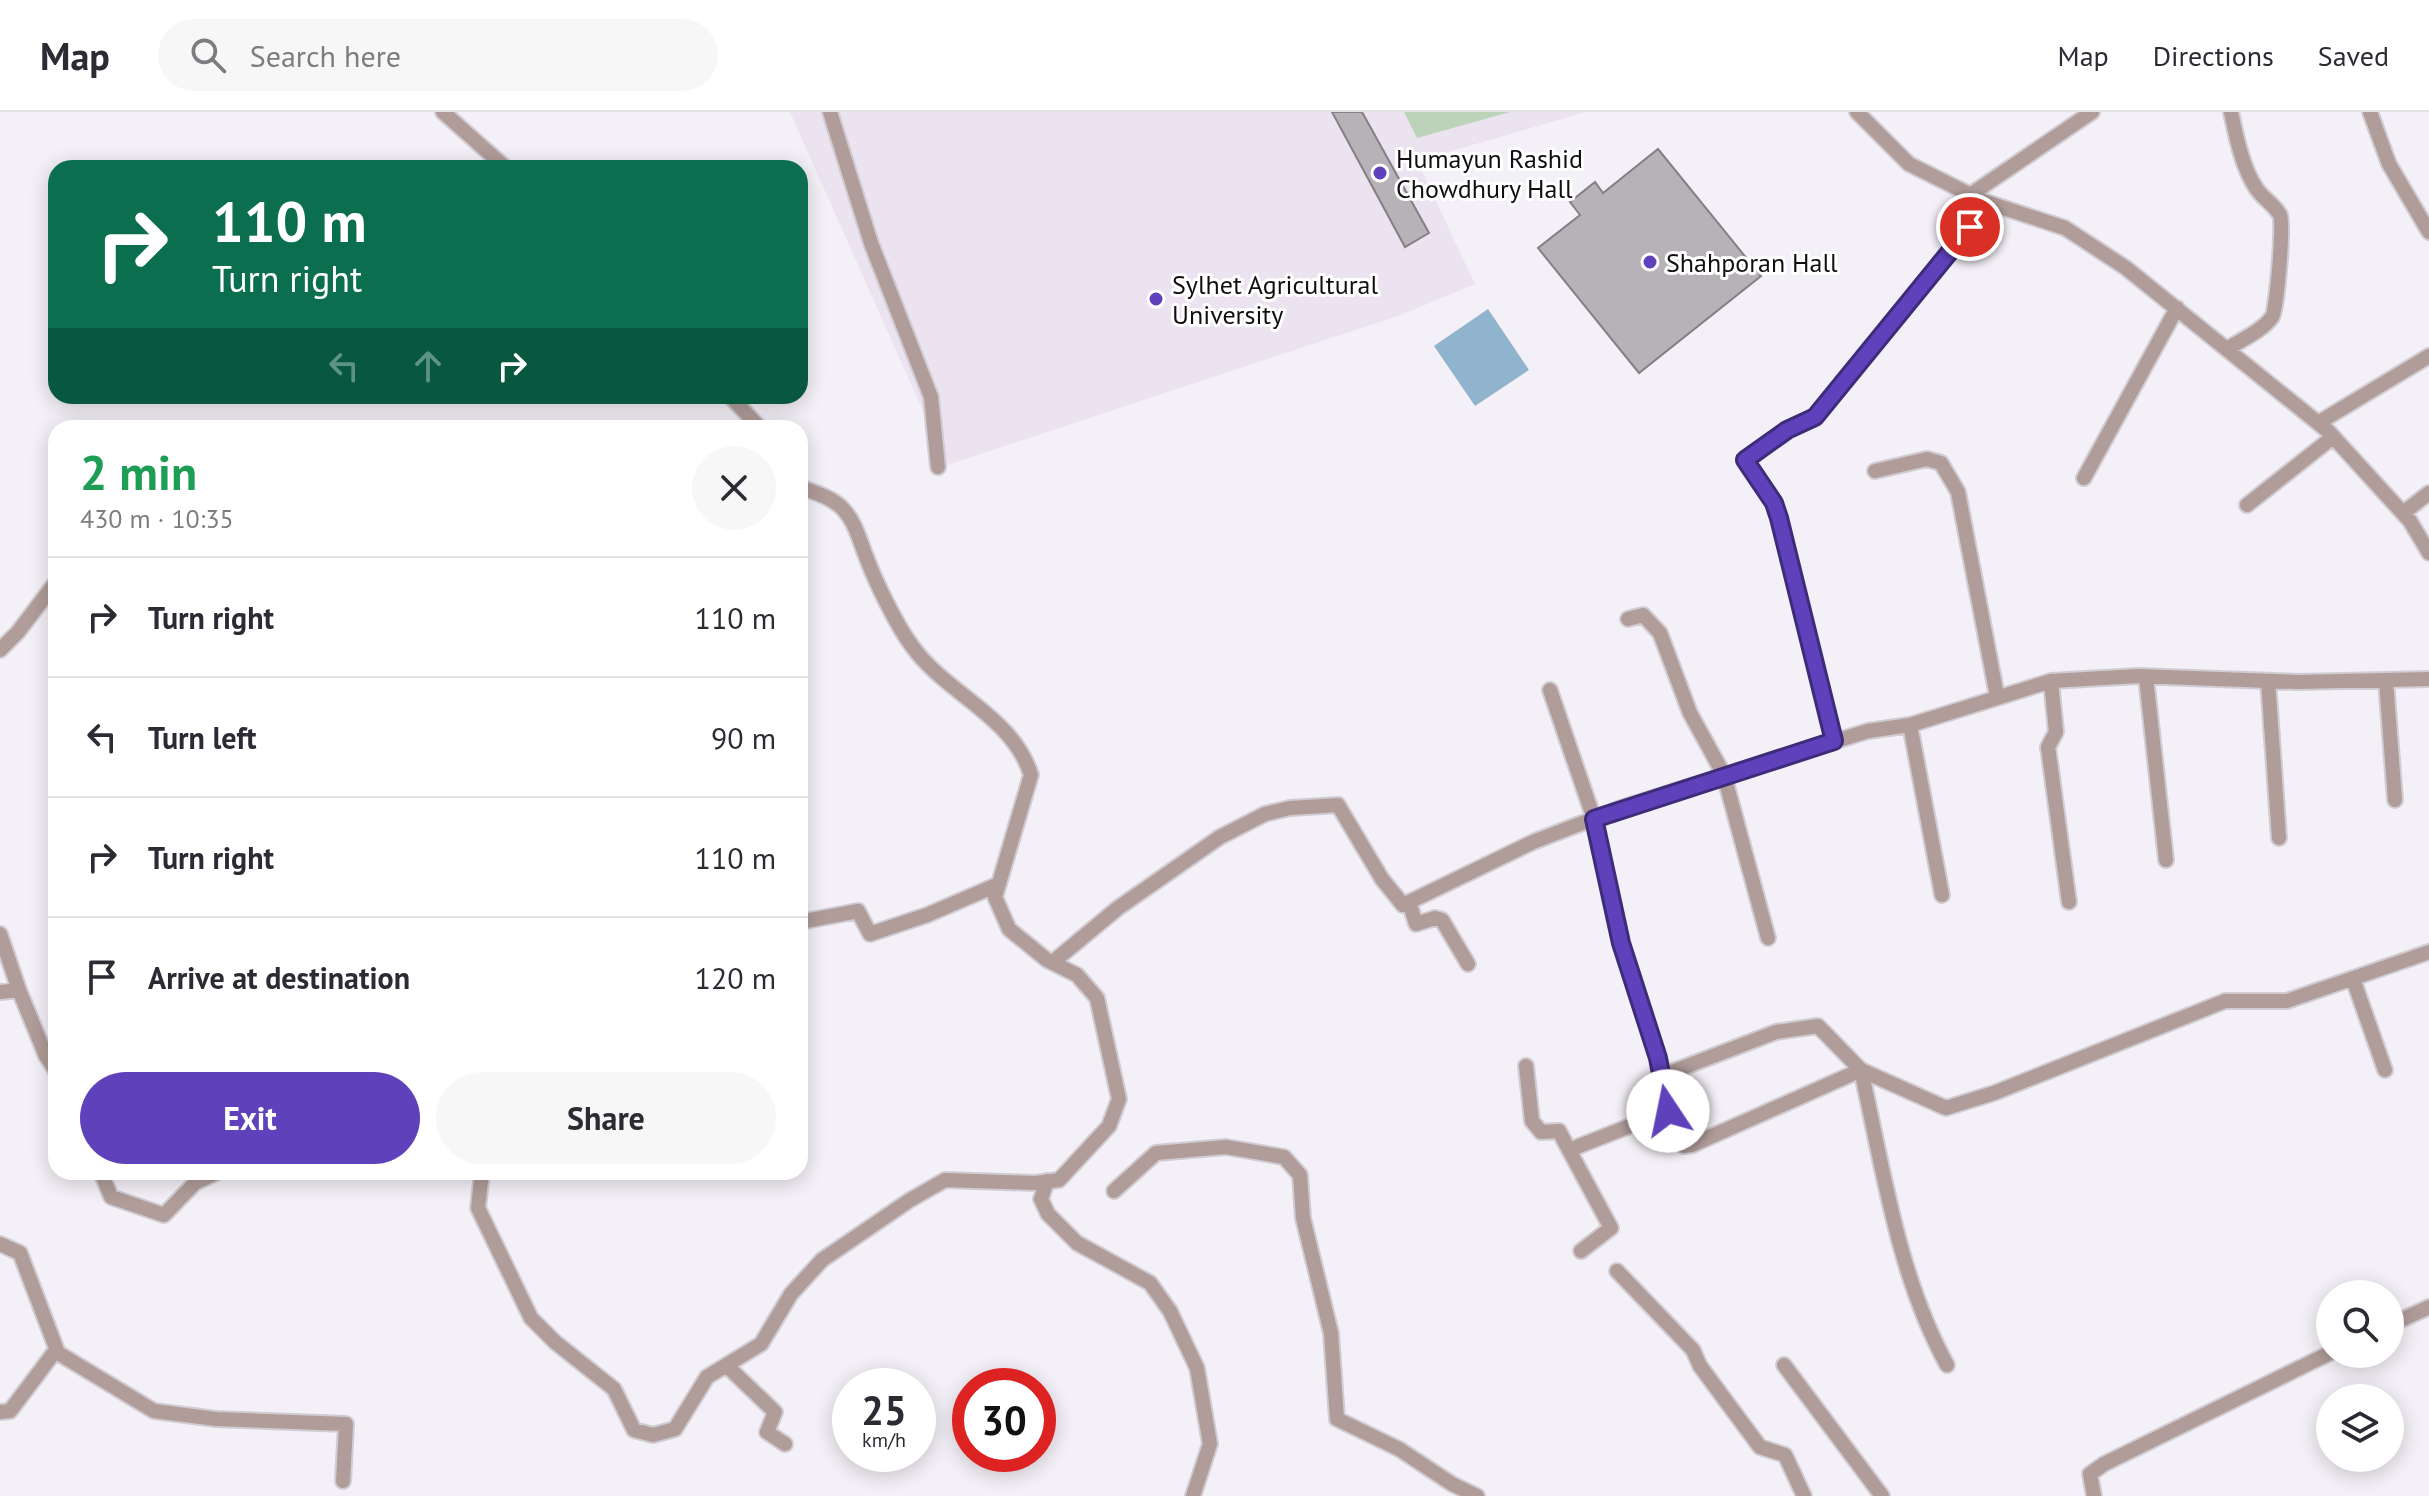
<!DOCTYPE html>
<html lang="en">
<head>
<meta charset="utf-8">
<style>
  body { margin:0; font-family:"PT Sans",sans-serif; background:#f7f7f7; color:#2b2b33; height:100vh; display:flex; flex-direction:column; font-size:30px; white-space:nowrap }
  * { box-sizing:border-box; margin:0 }
  p { font-size:26px; color:#7c7c81 }
  .icon { flex:none; width:44px; height:44px; fill:none; stroke:currentColor; stroke-width:2; stroke-linecap:round; stroke-linejoin:round }
  .map { position:relative; flex:1; overflow:hidden }
  .sheet { position:absolute; left:48px; top:308px; width:760px; height:760px; display:flex; flex-direction:column; background:#fff; border-radius:24px; box-shadow:0 4px 20px #0003 }
  .sheet>* { flex:none }
  .hud { position:absolute; left:48px; top:48px; width:760px; height:244px; border-radius:24px; box-shadow:0 4px 20px #0003; background:#0b6e4f; color:#fff; overflow:hidden }
  .controls { position:absolute; left:2316px; top:1168px; display:grid; gap:16px }
  .controls a { display:grid; place-items:center; width:88px; height:88px; border-radius:50%; background:#fff; box-shadow:0 4px 20px #0003; font-size:40px }
  .speed { position:absolute; left:832px; top:1256px; display:flex; gap:16px; font-size:40px; font-weight:700; text-align:center }
  .speed>* { display:grid; place-content:center; width:104px; height:104px; border-radius:50%; background:#fff; box-shadow:0 4px 20px #0003; line-height:1 }
  .speed small { font-size:20px; font-weight:400 }
  .speed .limit { border:12px solid #d22; background:#fff; color:#111 }
  .pin { position:absolute; display:grid; place-items:center; width:68px; height:68px; color:#fff; margin:-34px; border:4px solid #fff; border-radius:50%; box-shadow:0 2px 8px #0007 }
  .me { position:absolute; width:88px; margin:-44px; rotate:349deg; stroke-linejoin:round; filter:drop-shadow(0 0 6px #0008) }
  .turn { display:flex; align-items:center; gap:28px; height:168px; padding:0 32px; font-size:36px }
  .turn .icon { width:104px; height:104px; stroke-width:2.5 }
  .turn b { display:block; font-size:56px; line-height:68px }
  .lanes { display:flex; align-items:center; height:76px; padding:0 32px; background:#0003; justify-content:center; gap:40px; direction:ltr }
  .lanes .off { opacity:.35 }
  .round { display:grid; place-items:center; flex:none; width:84px; height:84px; border-radius:42px; background:#f7f7f7 }
  .summary { display:flex; align-items:center; justify-content:space-between; height:136px; padding:0 32px }
  h1 { font-size:48px; font-weight:700; line-height:60px; color:#1e9e55 }
  .cta { display:flex; gap:16px; margin-top:auto; padding:16px 32px }
  .cta a { flex:1; height:92px; border-radius:48px; background:#5f42bb; color:#fff; font-size:32px; font-weight:700; line-height:92px; text-align:center }
  .cta a+a { background:#f7f7f7; color:#2b2b33 }
  ul { padding:0; list-style:none }
  li { display:flex; align-items:center; gap:24px; height:120px; padding:0 32px; border-top:2px solid #e1e1e2 }
  li div { flex:1 }
  li b { display:block; font-size:30px }
  li em { font-style:normal }
  header { display:flex; align-items:center; gap:48px; box-sizing:border-box; height:112px; padding:0 40px; background:#fff; border-bottom:2px solid #e1e1e2 }
  header strong { font-size:38px }
  nav { display:flex; gap:44px; margin-inline-start:auto; font-size:28px }
  .search { width:560px; height:72px; background:#f7f7f7; display:flex; align-items:center; gap:20px; box-sizing:border-box; padding:0 28px; border-radius:44px; color:#7c7c81; font-size:30px }
  .map>svg:first-child { display:block }
  .built { fill:#ebe3f0 }
  .green { fill:#bcd2b9 }
  .water { fill:#90b3ce }
  .building { fill:#b7b1b8; stroke:#858086; stroke-width:2 }
  .lines { fill:none; stroke-linecap:round; stroke-linejoin:round }
  .minor-casing { stroke:#d0ccd2; stroke-width:18 }
  .minor { stroke:#b09c99; stroke-width:14 }
  .route-casing { stroke:#3e2b7a; stroke-width:20 }
  .route { stroke:#5f42bb; stroke-width:14 }
  .poi-dot { fill:#5f42bb; stroke:#fff; stroke-width:3 }
  .labels { text-anchor:middle; dominant-baseline:central; stroke-width:6; stroke-linejoin:round; paint-order:stroke }
  .poi-label { font-size:26px; fill:#100e11; stroke:#fff; text-anchor:start }
</style>
</head>
<body>
<header>
<strong>Map</strong>
<div class="search"><svg class="icon" aria-label="search" viewBox="0 0 24 24"><circle cx="10" cy="10" r="6"/><path d="M15 15l6 6"/></svg>Search here</div>
<nav><a>Map</a><a>Directions</a><a>Saved</a></nav>
</header>
<div class="map">
<svg width="2429" height="1384" viewBox="0 0 2429 1384">
  <rect width="100%" height="100%" fill="#f4f0f7"/>
  <path class="built" d="M790,0H1586L1417,49L1475,172L1401,203L947,353Z"/>
  <path class="green" d="M1404,0H1510L1417,26Z"/>
  <path class="water" d="M1488,197L1529,258L1475,294L1434,234Z"/>
  <path class="building" d="M1332,0H1362L1429,121L1405,135Z
    M1658,37L1761,164L1639,261L1538,136L1580,103L1570,90L1595,70L1603,81Z"/>
  <g class="lines">
    <g class="minor-casing">
      <path id="minor" d="M443,0L506,56
        M830,0L871,131L931,285L938,355
        M1857,0L1909,52L1983,89L2065,116L2126,156L2328,319L2410,409L2429,441
        M2370,0L2389,52L2429,120
        M1970,83L2092,0
        M2227,237C2241,228 2262,219 2272,205C2277,198 2284,110 2280,103C2274,92 2262,86 2256,76C2242,55 2236,24 2231,0
        M730,284L760,316
        M2318,311L2429,244
        M1875,359L1927,347L1941,351L1958,380L1997,584
        M2084,366L2177,196
        M2247,393L2333,325
        M2403,401L2429,381
        M1628,507L1643,503L1660,521L1690,601L1724,663L1768,826
        M0,538L18,520L56,470
        M2146,565L2166,748
        M2051,569L2056,620L2048,635L2069,790
        M2268,569L2279,726
        M2386,569L2395,688
        M1550,578L1594,707L1621,831L1658,946L1668,999L1569,1038L1611,1116L1581,1139
        M1910,613L1942,783
        M1834,629L1779,406L1774,391L1745,348L1787,318L1815,305L1989,91
        M1409,790L1416,812L1435,806L1442,808L1468,852
        M800,810L858,799L870,822L927,803L999,772
        M0,822L19,878L0,880
        M1053,850L1118,796L1220,725L1265,702L1290,696L1338,693L1382,767L1403,793L1533,730L1624,695L1868,619L1910,613L2051,569L2138,564L2298,570L2429,567
        M2353,867L2385,958
        M19,878L46,944L56,959
        M1526,954L1532,1009L1541,1020L1559,1019L1569,1038
        M1861,958C1883,1056 1898,1164 1947,1253
        M1661,964L1776,920L1818,914L1861,958L1946,996L1994,981L2225,889H2287L2429,840
        M1668,999L1684,1034L1692,1033L1861,958
        M101,1060L111,1085L164,1103L195,1071L218,1060
        M482,1060L478,1096L531,1206L555,1230L614,1277L634,1318L653,1323L675,1317L707,1265L761,1232L791,1182L822,1148L910,1088L945,1068L1035,1071L1059,1068L1109,1014L1119,987L1097,886L1077,863L1047,848L1009,817L995,785L1031,663C1013,604 946,582 912,534C897,514 876,471 867,447C860,430 856,411 843,397C833,386 814,380 800,375
        M1047,1069L1041,1087L1048,1102L1077,1131L1150,1171L1170,1199L1197,1256L1210,1332L1193,1384
        M1114,1079L1156,1041L1226,1035L1284,1045L1300,1063L1303,1106L1331,1221L1337,1307L1399,1337L1452,1372L1477,1384
        M0,1132L20,1141L58,1241
        M1617,1159L1693,1238L1700,1254L1760,1335L1785,1343L1804,1384
        M2390,1213L2429,1195
        M1784,1253L1882,1384
        M727,1254L775,1300L767,1320L785,1332
        M0,1300L10,1299L53,1242L58,1241L154,1299L216,1307L346,1312L343,1369
        M2094,1384L2090,1362L2104,1352L2330,1241"/>
    </g>
    <use href="#minor" class="minor"/>
  </g>
  <g class="lines">
    <g class="route-casing">
      <path id="route" d="M1668,999L1658,946L1621,831L1594,707L1834,629L1779,406L1774,391L1745,348L1787,318L1815,305L1970,115"/>
    </g>
    <use href="#route" class="route"/>
  </g>
  <g class="poi-dot">
    <circle cx="1380" cy="61" r="8"/>
    <circle cx="1650" cy="150" r="8"/>
    <circle cx="1156" cy="187" r="8"/>
  </g>
  <g class="labels">
    <g class="poi-label">
      <text x="1396" y="46">Humayun Rashid<tspan x="1396" dy="30">Chowdhury Hall</tspan></text>
      <text x="1666" y="150">Shahporan Hall</text>
      <text x="1172" y="172">Sylhet Agricultural<tspan x="1172" dy="30">University</tspan></text>
    </g>
  </g>
</svg>
<div class="controls">
<a><svg class="icon" aria-label="search" viewBox="0 0 24 24"><circle cx="10" cy="10" r="6"/><path d="M15 15l6 6"/></svg></a>
<a><svg class="icon" aria-label="layers" viewBox="0 0 24 24"><path d="M12 4l9 5-9 5-9-5zM3 14l9 5 9-5"/></svg></a>
</div>
<div class="speed"><div>25<small>km/h</small></div><div class="limit">30</div></div>
<div class="pin" style="left:1970px;top:115px;background:#d93025"><svg class="icon" aria-label="arrive" viewBox="0 0 24 24"><path d="M6 21V4h12l-3 4 3 4H6"/></svg></div>
<svg class="me" style="left:1668px;top:999px" viewBox="-20 -20 40 40"><circle r="19" fill="#fff"/><path d="M0-13L10 11 0 6-10 11z" fill="#5f42bb"/></svg>
<div class="hud">
<div class="turn"><svg class="icon" aria-label="right" viewBox="0 0 24 24"><path d="M7 20v-9h11M14 6l5 5-5 5"/></svg><div><b>110 m</b>Turn right</div></div>
<div class="lanes"><svg class="icon off" aria-label="left" viewBox="0 0 24 24"><path d="M17 20v-9H6M10 6l-5 5 5 5"/></svg><svg class="icon off" aria-label="ahead" viewBox="0 0 24 24"><path d="M12 20V5M6 11l6-6 6 6"/></svg><svg class="icon" aria-label="right" viewBox="0 0 24 24"><path d="M7 20v-9h11M14 6l5 5-5 5"/></svg></div>
</div>
<section class="sheet">
<div class="summary"><div><h1>2 min</h1><p>430 m · 10:35</p></div><a class="round"><svg class="icon" aria-label="close" viewBox="0 0 24 24"><path d="M6 6l12 12M18 6L6 18"/></svg></a></div>
<ul>
<li><svg class="icon" aria-label="right" viewBox="0 0 24 24"><path d="M7 20v-9h11M14 6l5 5-5 5"/></svg><div><b>Turn right</b></div><em>110 m</em></li>
<li><svg class="icon" aria-label="left" viewBox="0 0 24 24"><path d="M17 20v-9H6M10 6l-5 5 5 5"/></svg><div><b>Turn left</b></div><em>90 m</em></li>
<li><svg class="icon" aria-label="right" viewBox="0 0 24 24"><path d="M7 20v-9h11M14 6l5 5-5 5"/></svg><div><b>Turn right</b></div><em>110 m</em></li>
<li><svg class="icon" aria-label="arrive" viewBox="0 0 24 24"><path d="M6 21V4h12l-3 4 3 4H6"/></svg><div><b>Arrive at destination</b></div><em>120 m</em></li>
</ul>
<div class="cta"><a>Exit</a><a>Share</a></div>
</section>
</div>
</body>
</html>
